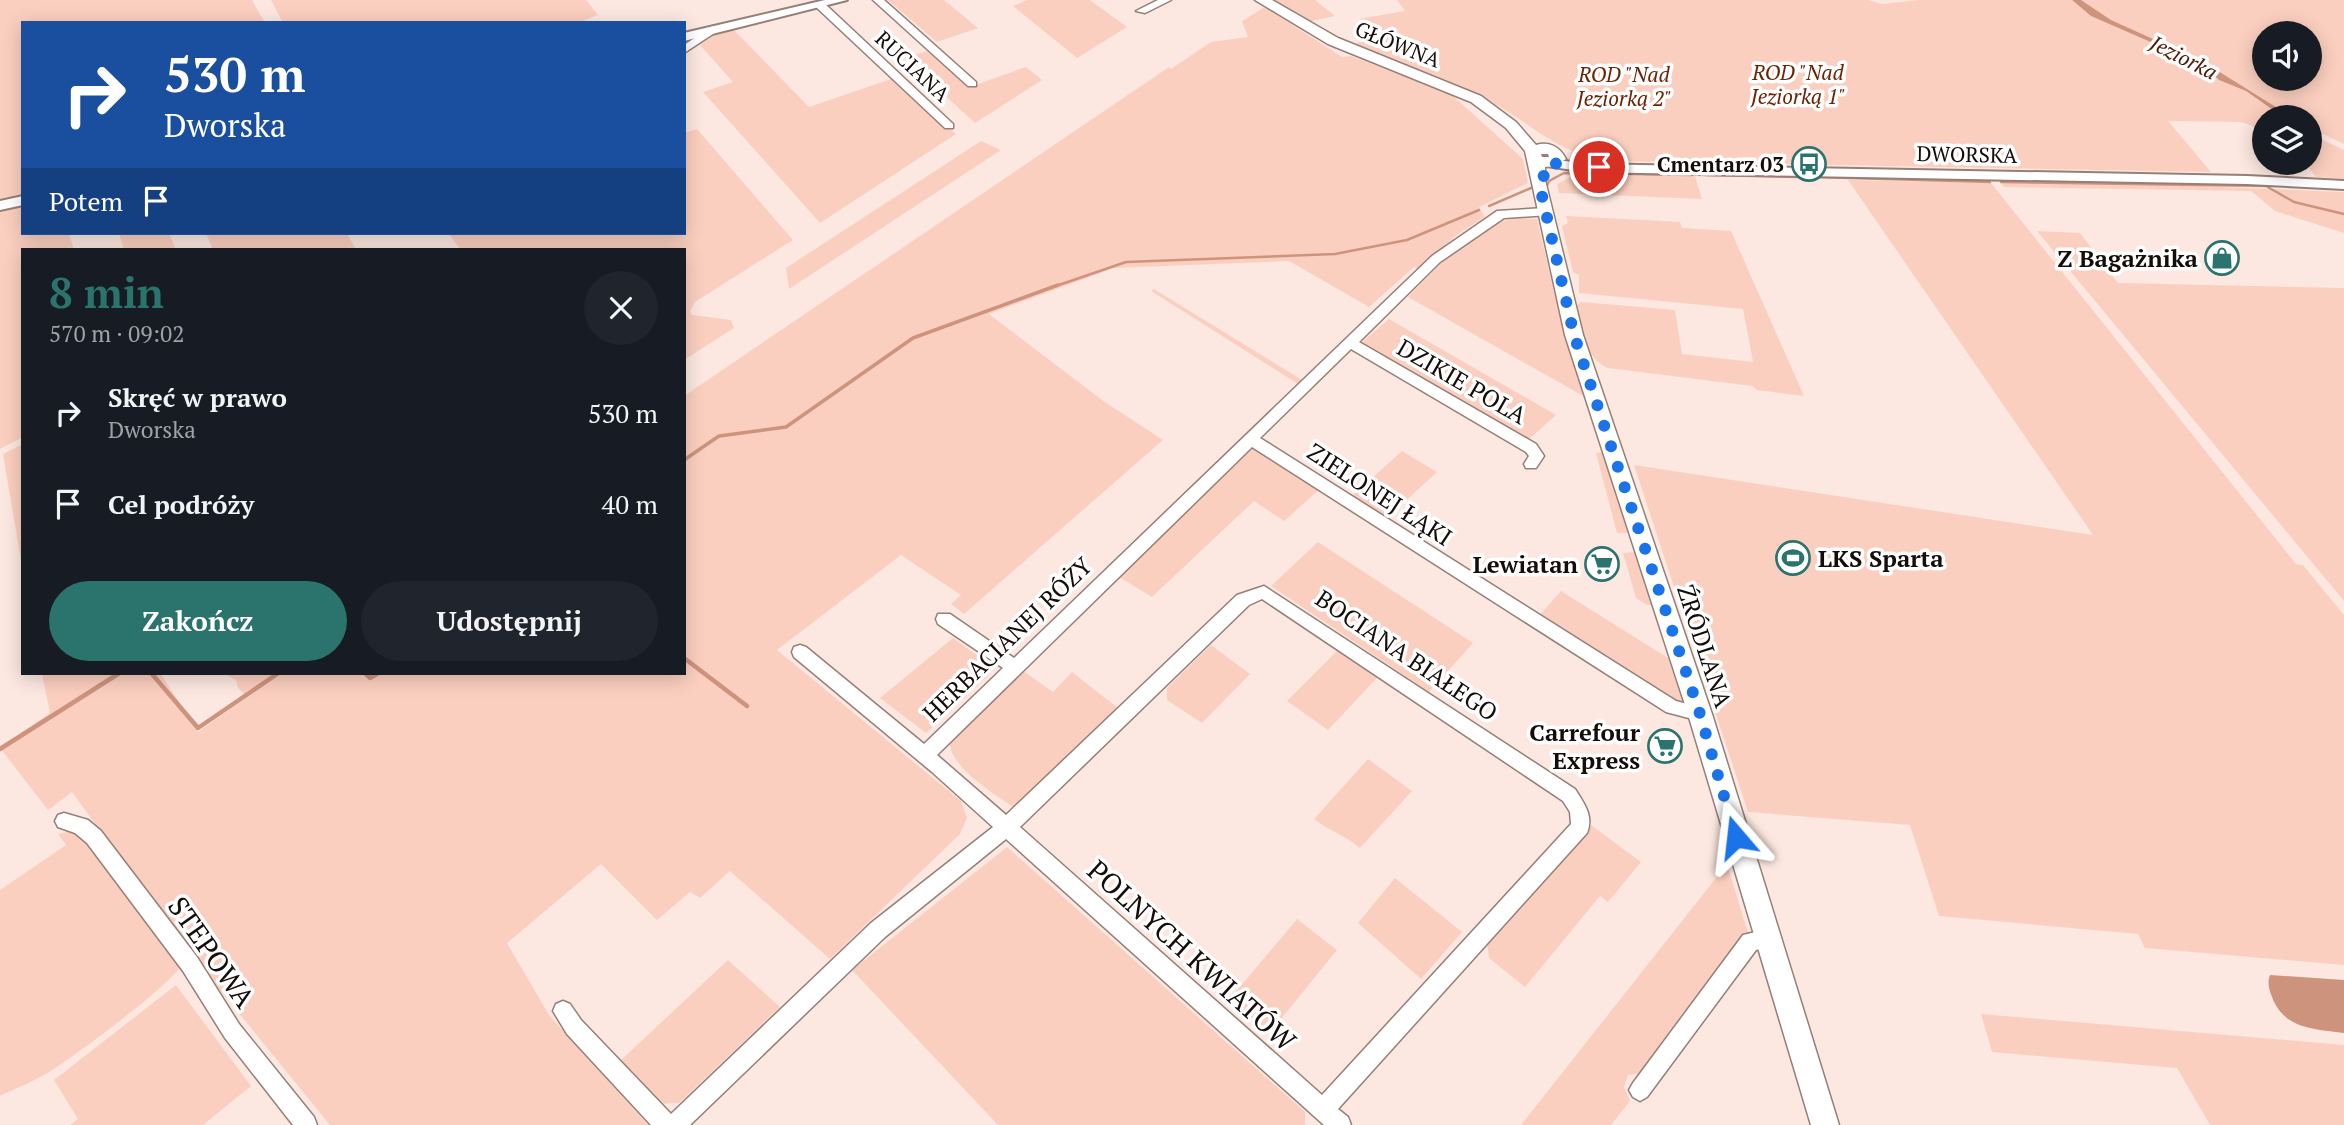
<!DOCTYPE html>
<html lang="pl">
<head>
<meta charset="utf-8">
<style>
  body { margin:0; font-family:"PT Serif",serif; background:#20242c; color:#f1f3f6; height:100vh; display:flex; flex-direction:column; font-size:26px; white-space:nowrap }
  * { box-sizing:border-box; margin:0 }
  p { font-size:23px; color:#9ea1a6 }
  .icon { flex:none; width:38px; height:38px; fill:none; stroke:currentColor; stroke-width:2; stroke-linecap:round; stroke-linejoin:round }
  .map { position:relative; flex:1; overflow:hidden }
  .drawer { position:absolute; left:21px; top:248px; width:665px; height:427px; display:flex; flex-direction:column; background:#171b24; border-radius:0px; box-shadow:0 4px 18px #0003 }
  .drawer>* { flex:none }
  .guide { position:absolute; left:21px; top:21px; width:665px; height:214px; border-radius:0px; box-shadow:0 4px 18px #0003; background:#1a4fa0; color:#fff; overflow:hidden }
  .buttons { position:absolute; left:2252px; top:21px; display:grid; gap:14px }
  .buttons a { display:grid; place-items:center; width:70px; height:70px; border-radius:50%; background:#171b24; box-shadow:0 4px 18px #0003; font-size:35px }
  .pin { position:absolute; display:grid; place-items:center; width:60px; height:60px; color:#fff; margin:-30px; border:4px solid #fff; border-radius:50%; box-shadow:0 2px 7px #0007 }
  .me { position:absolute; width:77px; margin:-38px; rotate:343deg; stroke-linejoin:round; filter:drop-shadow(0 0 5px #0008) }
  .turn { display:flex; align-items:center; gap:24px; height:147px; padding:0 28px; font-size:32px }
  .turn .icon { width:91px; height:91px; stroke-width:2.5 }
  .turn b { display:block; font-size:49px; line-height:60px }
  .then { display:flex; align-items:center; height:66px; padding:0 28px; background:#0003; gap:14px; font-size:26px }
  .round { display:grid; place-items:center; flex:none; width:74px; height:74px; border-radius:37px; background:#20242c }
  .headline { display:flex; align-items:center; justify-content:space-between; height:119px; padding:0 28px }
  h1 { font-size:42px; font-weight:800; line-height:52px; color:#2b736d }
  .cta { display:flex; gap:14px; margin-top:auto; padding:14px 28px }
  .cta a { flex:1; height:80px; border-radius:42px; background:#2b736d; color:#fff; font-size:28px; font-weight:800; line-height:80px; text-align:center }
  .cta a+a { background:#20242c; color:#f1f3f6 }
  ul { padding:0; list-style:none }
  li { display:flex; align-items:center; gap:21px; height:91px; padding:0 28px }
  li div { flex:1 }
  li b { display:block; font-size:26px }
  li em { font-style:normal }
  .map>svg:first-child { display:block }
  .green { fill:#fbcfbf; fill-rule:evenodd }
  .water { fill:#ce937d }
  .lines { fill:none; stroke-linecap:round; stroke-linejoin:round }
  .stream-far2 { stroke:#ce937d; stroke-width:2.5 }
  .stream-far1 { stroke:#ce937d; stroke-width:3.5 }
  .stream { stroke:#ce937d; stroke-width:4.5 }
  .minor-casing { stroke:#957f77; stroke-width:3 }
  .tertiary-casing { stroke:#957f77; stroke-width:4 }
  .secondary-casing { stroke:#957f77; stroke-width:3 }
  .minor { fill:#fff; fill-rule:evenodd }
  .tertiary { fill:#fff; fill-rule:evenodd }
  .secondary { fill:#fff; fill-rule:evenodd }
  .route { stroke:#1a73e8; stroke-width:12; stroke-dasharray:0 21.6 }
  .labels { text-anchor:middle; dominant-baseline:central; stroke-width:7; stroke-linejoin:round; paint-order:stroke }
  .far-street-label { font-size:21px; fill:#140d0a; stroke:#fff }
  .far-water-label { font-size:21px; font-style:italic; fill:#501b04; stroke:#fff }
  .far-park-label { font-size:21px; font-style:italic; fill:#6b2505; stroke:#fff }
  .far-poi-label { font-size:21px; font-weight:bold; fill:#140d0a; stroke:#fff; text-anchor:end }
  .poi-label { font-size:24px; font-weight:bold; fill:#140d0a; stroke:#fff; text-anchor:end }
  .street-label { font-size:24px; fill:#140d0a; stroke:#fff }
  .near-street-label { font-size:28px; fill:#140d0a; stroke:#fff }
</style>
</head>
<body>
<div class="map">
<svg width="2344" height="1125" viewBox="0 0 2344 1125">
  <rect width="100%" height="100%" fill="#fce8e0"/>
  <path class="green" d="M0,0H252L265,23H23V196L0,202Z
    M271,0H586L598,15L577,23H283Z
    M888,0H944L978,28L937,42Z
    M1027,0H1090L1127,27L1077,58L1013,6Z
    M1270,0H1315L1335,16L1308,22Z
    M1397,0H1868L1882,4L1918,0H2072L2091,16L2203,65L2219,80L2246,91L2283,117H2264V131L2242,122L2168,121L2211,172L1609,161C1553,152 1532,123 1486,99C1444,76 1397,62 1352,45L1387,32L1359,19L1405,11Z
    M2081,0H2344V144L2310,128V117H2292L2202,61L2111,20ZM2264,33H2310V79H2264Z
    M1265,7L1342,57L1351,56L1452,95L1523,159L1528,183L1479,207L1485,217L1458,234L1418,269L1414,267L1369,307L1289,261L1114,268L989,314L1102,400L1163,440L964,614L951,604L961,595L901,555L777,650L961,801L967,818L960,834L830,959L730,871L700,898L690,892L657,920L601,864L507,943L549,1015L648,1125H330L181,942L72,792L48,810L0,748L50,713L42,674H161L198,732L247,697L238,688L236,680L225,674H684V396L1169,67L1171,69L1211,42L1248,37L1242,21Z
    M733,29L809,107L894,78L956,134L820,223L703,92L733,82L700,45L717,33Z
    M927,51L970,87L1026,67L1042,80L975,123L904,58Z
    M697,129L793,240L695,302L690,311L692,315L731,320L734,328L684,360V250H461L448,233H684V133Z
    M2310,134L2344,150V179L2316,177L2305,163H2310Z
    M981,141L1001,150L789,289L786,268Z
    M1575,175L1695,176L1702,199L1559,193L1557,184Z
    M2001,178L2344,192V233L2275,211L2251,191L2004,187L1999,180Z
    M1848,180L1991,183L2296,564L2303,565L2344,615V965L2145,948L2138,934L1939,916L1910,825L1748,812L1634,465L2093,535Z
    M23,204V233H69L74,250H23V437L0,449V210Z
    M1566,216L1680,222L1682,228L1731,231L1804,396L1757,390L1752,386L1608,368C1584,358 1582,330 1576,306L1581,302L1675,310L1682,354L1753,362L1743,309L1579,293V275L1573,272L1562,226L1568,223Z
    M1514,218L1537,219L1561,321L1585,397L1408,297C1437,268 1472,228 1514,218Z
    M2037,231L2080,233L2118,283L2344,288V601Z
    M119,233H169L176,250H124Z
    M206,233H347L355,248L213,250Z
    M1154,289L1302,380L1298,384L1151,291Z
    M1389,319L1556,415L1526,442L1361,343Z
    M23,444V572L3,454Z
    M1255,445L1321,488L1284,521L1254,501L1152,597L1119,577Z
    M1402,451L1437,472L1385,520L1351,497Z
    M1605,452L1630,533H1617L1596,453Z
    M1318,542L1473,643L1429,692L1271,586Z
    M1634,552L1638,554L1655,605H1647L1636,598L1623,553Z
    M1561,591L1668,658L1684,706L1663,698L1538,617Z
    M953,638L989,664L990,674L926,733L880,698Z
    M1211,645L1250,674L1202,723L1167,700V688Z
    M1337,651L1377,678L1328,730L1287,701Z
    M1022,670L1053,692L1072,672L1118,708L1013,807C994,794 951,767 950,744Z
    M1368,759L1412,791L1360,848C1345,835 1329,831 1314,819Z
    M1591,825L1641,862L1608,902L1600,896L1525,987L1489,958L1487,942Z
    M78,830L182,964C173,984 72,1058 49,1072C33,1082 16,1088 0,1096V890L66,845L58,834Z
    M1007,847L1305,1112V1125H998L852,970Z
    M1727,864L1749,936L1643,1073L1628,1075L1624,1087L1630,1101L1611,1125H1521Z
    M1395,878L1462,932L1421,979L1358,923Z
    M1297,919L1337,950L1268,1035L1229,1000Z
    M728,960L780,1007L679,1103L662,1104L620,1061Z
    M176,985L251,1086L203,1125H70L78,1119L54,1080Z
    M1981,1014L2344,1045V1125H2210L2177,1068L1992,1052Z"/>
  <path class="water" d="M2072,0H2081L2111,20L2202,61L2292,117H2283L2246,91L2219,80L2203,65L2091,16Z
    M2270,975L2344,980V1033C2314,1029 2284,1029 2272,997C2269,989 2267,983 2270,975Z"/>
  <g class="lines">
    <path class="stream-far2" d="M1706,175L1798,177
      M1816,177L1990,182
      M2001,182L2266,186L2294,202L2344,214
      M1546,188L1549,181L1564,173L1691,175
      M1489,206L1531,188
      M1053,287L1126,262L1335,254L1407,240L1479,210"/>
    <path class="stream-far1" d="M684,460L719,436L786,427L913,338L1058,285"/>
    <path class="stream" d="M684,658L747,706
      M152,674L198,728L277,674
      M366,674L370,678L377,674
      M0,749L118,674"/>
    <g class="minor-casing">
      <path id="minor" d="M873,0H884L976,82V86H968Z
        M1158,0H1171L1145,13L1136,11Z
        M816,3H824L953,124V128H945L816,7Z
        M713,26L722,28L684,53V45Z
        M1545,208L1549,209V215L1504,218L1440,262L1359,342L1536,444L1544,456L1536,468H1526L1524,464L1529,456L1526,452L1351,349L1260,438L1676,701L1706,709L1709,714L1706,719L1700,721L1666,712L1252,447L937,755L1006,815L1237,595L1264,586L1575,789C1584,803 1594,816 1587,833L1338,1109L1348,1117L1351,1125H1324L1006,839L885,937L690,1125H651L567,1034L553,1011L556,1004L563,1001L570,1004L581,1020L671,1114L871,923L993,827L932,772L794,657L792,652L794,647L800,645L806,647L924,744L1003,668L938,624L936,619L938,614H950L1014,658L1432,256L1497,211ZM1262,599L1563,801L1570,812L1571,824L1322,1095L1020,827L1249,605Z
        M64,813L88,820L101,831L197,957L239,1024L314,1117L317,1125H293L225,1038L183,971L87,843L75,833L58,827L55,821L58,815Z
        M1768,929L1775,931L1778,938L1775,945L1756,950L1647,1097L1640,1101L1633,1097L1629,1090L1633,1083L1743,935Z"/>
    </g>
    <g class="tertiary-casing">
      <path id="tertiary" d="M825,0H847L684,41V33Z
        M1552,159L1585,164L2247,176L2344,181V189L2247,184L1585,172L1547,166V160Z
        M23,196V205L0,210V201Z"/>
    </g>
    <g class="secondary-casing">
      <path id="secondary" d="M1255,0H1272L1338,38L1481,96L1516,122L1536,145C1549,141 1560,147 1566,159L1554,166L1545,167V180L1583,335L1712,714L1839,1125H1811L1688,714L1565,335L1525,151L1506,128L1471,102L1328,44ZM1541,154H1548L1549,157H1542Z"/>
    </g>
    <use href="#minor" class="minor"/>
    <use href="#tertiary" class="tertiary"/>
    <use href="#secondary" class="secondary"/>
  </g>
  <g class="lines">
    <path class="route" d="M1599,167L1548,163L1540,187L1574,335L1700,714L1736,837"/>
  </g>
  <defs>
    <g id="bus-ring" transform="scale(1.75)"><circle r="9.5" fill="#fff" stroke="#2b736d" stroke-width="1.5"/><path d="M-5-6H5V4H4V6H2V4H-2V6H-4V4H-5ZM-3.5-4V0h7V-4ZM-3.5 1.2v1.5H-2V1.2ZM2 1.2v1.5H3.5V1.2Z" fill="#2b736d"/></g>
    <g id="shop-ring" transform="scale(1.75)"><circle r="9.5" fill="#fff" stroke="#2b736d" stroke-width="1.5"/><path d="M-5-2.5h2.3a2.7 3.5 0 0 1 5.4 0H5L5.5 6h-11ZM-1.5-2.5h3a1.5 2.3 0 0 0-3 0Z" fill="#2b736d"/></g>
    <g id="stadium-ring" transform="scale(1.75)"><circle r="9.5" fill="#fff" stroke="#2b736d" stroke-width="1.5"/><path d="M0-5a6.5 5 0 1 0 0 10a6.5 5 0 1 0 0-10ZM-3.5-1.8h7v3.6h-7Z" fill="#2b736d"/></g>
    <g id="supermarket-ring" transform="scale(1.75)"><circle r="9.5" fill="#fff" stroke="#2b736d" stroke-width="1.5"/><path d="M-6-5.5h2.5l.6 2H6L4.5 2H-2.5L-4.4-4H-6ZM-1.5 3.2a1.3 1.3 0 1 0 .1 0ZM3 3.2a1.3 1.3 0 1 0 .1 0Z" fill="#2b736d"/></g>
  </defs>
  <g fill-rule="evenodd">
    <use href="#bus-ring" x="1809" y="164"/>
    <use href="#shop-ring" x="2222" y="258"/>
    <use href="#stadium-ring" x="1793" y="558"/>
    <use href="#supermarket-ring" x="1602" y="564"/>
    <use href="#supermarket-ring" x="1665" y="746"/>
  </g>
  <g class="labels">
    <g class="far-street-label">
      <text transform="translate(1398 44) rotate(22)">GŁÓWNA</text>
      <text transform="translate(913 66) rotate(43)">RUCIANA</text>
      <text transform="translate(1967 154) rotate(1)">DWORSKA</text>
    </g>
    <g class="far-water-label">
      <text transform="translate(2184 57) rotate(27)">Jeziorka</text>
    </g>
    <g class="far-park-label">
      <text x="1798" y="72">ROD "Nad<tspan x="1798" dy="24">Jeziorką 1"</tspan></text>
      <text x="1624" y="74">ROD "Nad<tspan x="1624" dy="24">Jeziorką 2"</tspan></text>
    </g>
    <g class="far-poi-label">
      <text x="1784" y="164">Cmentarz 03</text>
    </g>
    <g class="poi-label">
      <text x="2198" y="258">Z Bagażnika</text>
      <text x="1818" y="558" text-anchor="start">LKS Sparta</text>
      <text x="1578" y="564">Lewiatan</text>
      <text x="1640" y="732">Carrefour<tspan x="1640" dy="28">Express</tspan></text>
    </g>
    <g class="street-label">
      <text transform="translate(1462 381) rotate(30)">DZIKIE POLA</text>
      <text transform="translate(1380 494) rotate(33)">ZIELONEJ ŁĄKI</text>
      <text transform="translate(1007 639) rotate(-44)">HERBACIANEJ RÓŻY</text>
      <text transform="translate(1705 646) rotate(72)">ŹRÓDLANA</text>
      <text transform="translate(1407 655) rotate(34)">BOCIANA BIAŁEGO</text>
    </g>
    <g class="near-street-label">
      <text transform="translate(212 952) rotate(55)">STEPOWA</text>
      <text transform="translate(1192 955) rotate(42)">POLNYCH KWIATÓW</text>
    </g>
  </g>
</svg>
<div class="buttons">
<a><svg class="icon" aria-label="sound" viewBox="0 0 24 24"><path d="M4 9h4l5-4v14l-5-4H4zM17 9q2 3 0 6"/></svg></a>
<a><svg class="icon" aria-label="layers" viewBox="0 0 24 24"><path d="M12 4l9 5-9 5-9-5zM3 14l9 5 9-5"/></svg></a>
</div>
<div class="pin" style="left:1599px;top:167px;background:#d93025"><svg class="icon" aria-label="arrive" viewBox="0 0 24 24"><path d="M6 21V4h12l-3 4 3 4H6"/></svg></div>
<svg class="me" style="left:1736px;top:837px" viewBox="-20 -20 40 40"><path d="M0-17L14 15 0 8-14 15z" fill="#1a73e8" stroke="#fff" stroke-width="4"/></svg>
<div class="guide">
<div class="turn"><svg class="icon" aria-label="right" viewBox="0 0 24 24"><path d="M7 20v-9h11M14 6l5 5-5 5"/></svg><div><b>530 m</b>Dworska</div></div>
<div class="then">Potem<svg class="icon" aria-label="arrive" viewBox="0 0 24 24"><path d="M6 21V4h12l-3 4 3 4H6"/></svg></div>
</div>
<section class="drawer">
<div class="headline"><div><h1>8 min</h1><p>570 m · 09:02</p></div><a class="round"><svg class="icon" aria-label="close" viewBox="0 0 24 24"><path d="M6 6l12 12M18 6L6 18"/></svg></a></div>
<ul>
<li><svg class="icon" aria-label="right" viewBox="0 0 24 24"><path d="M7 20v-9h11M14 6l5 5-5 5"/></svg><div><b>Skręć w prawo</b><p>Dworska</p></div><em>530 m</em></li>
<li><svg class="icon" aria-label="arrive" viewBox="0 0 24 24"><path d="M6 21V4h12l-3 4 3 4H6"/></svg><div><b>Cel podróży</b></div><em>40 m</em></li>
</ul>
<div class="cta"><a>Zakończ</a><a>Udostępnij</a></div>
</section>
</div>
</body>
</html>
